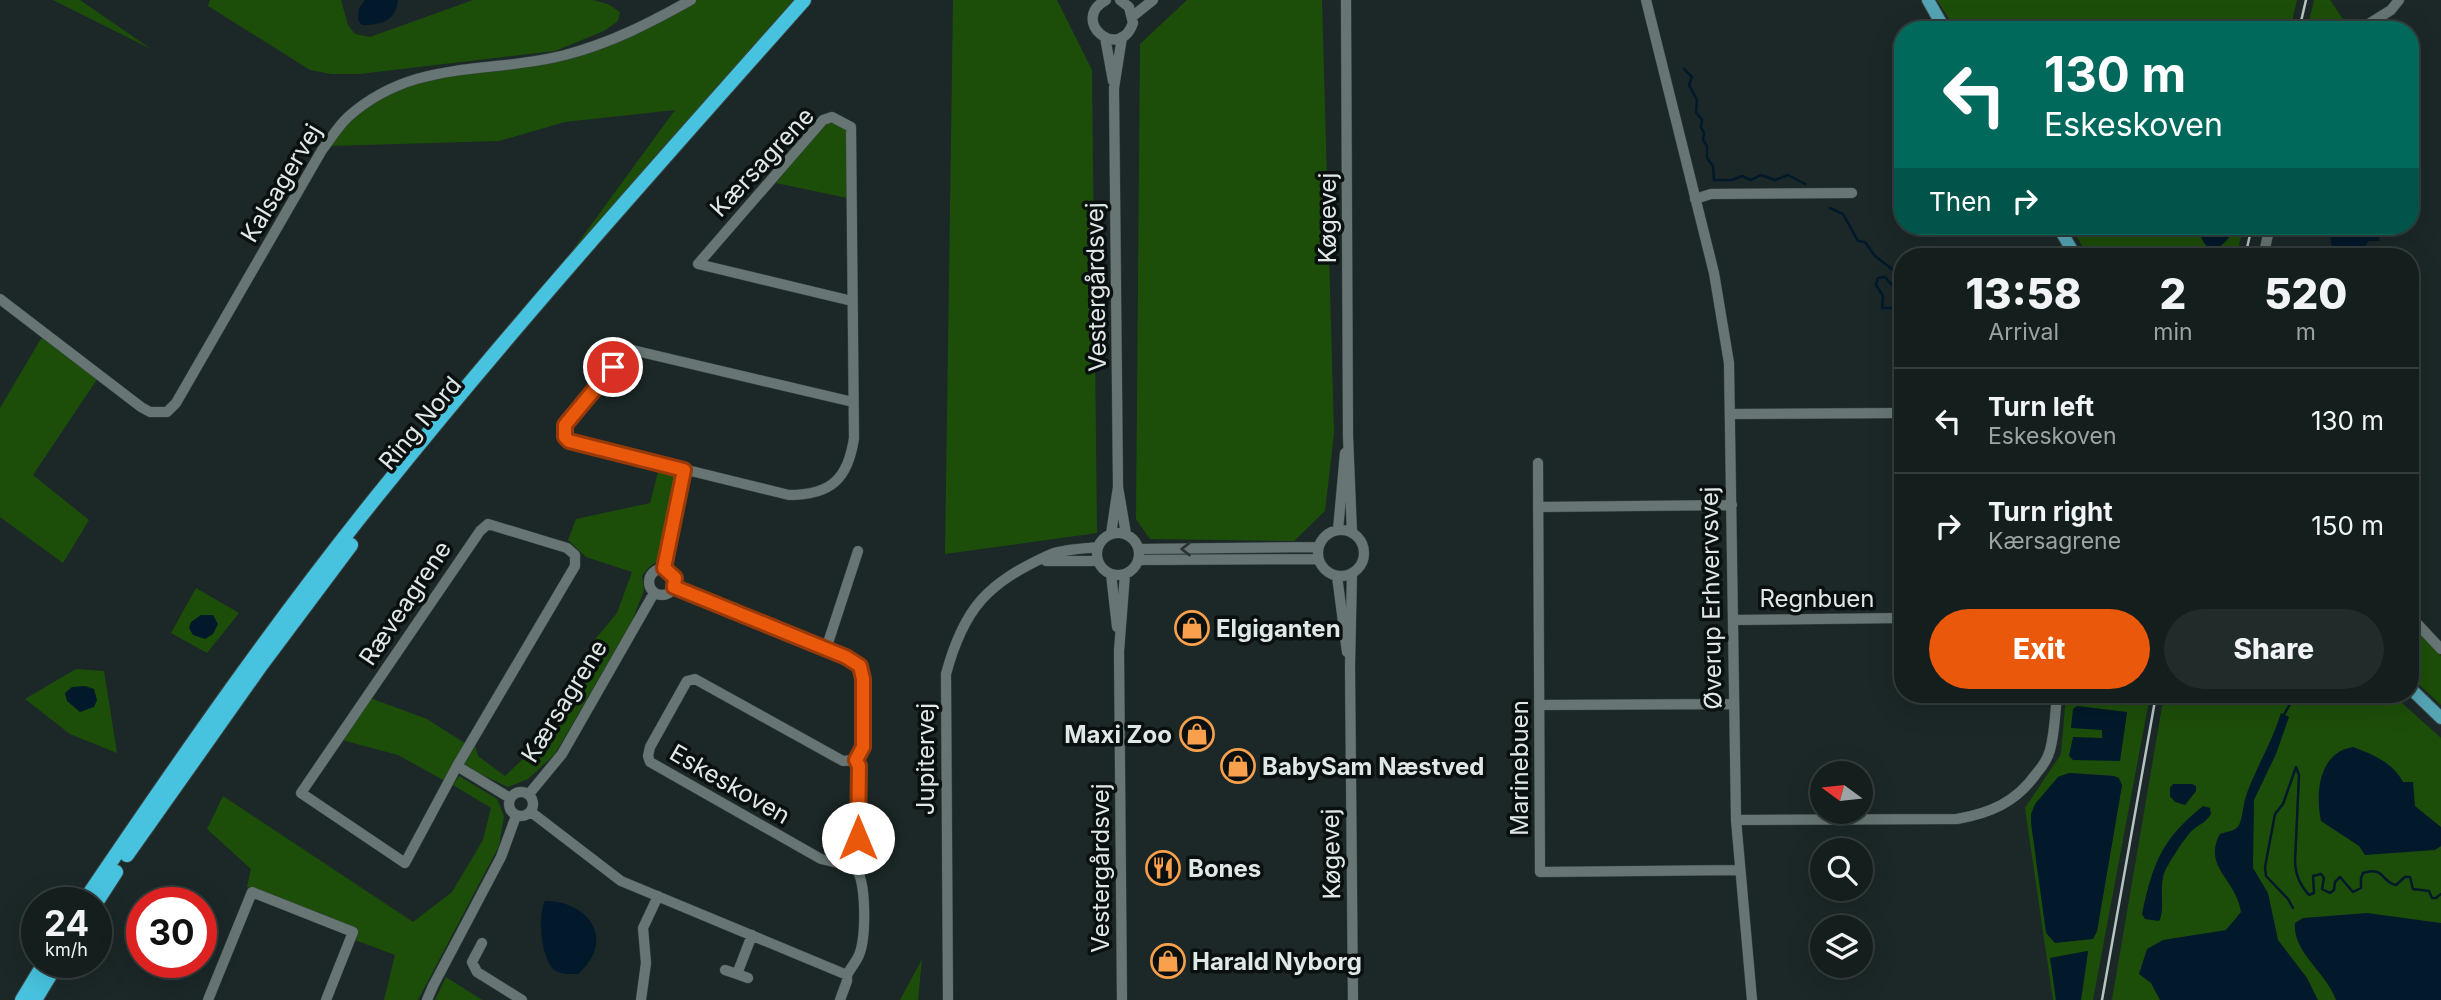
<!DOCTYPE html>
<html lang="en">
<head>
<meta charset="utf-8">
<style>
  body { margin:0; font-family:Inter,sans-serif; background:#212b2a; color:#f1f3f6; height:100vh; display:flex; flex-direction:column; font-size:26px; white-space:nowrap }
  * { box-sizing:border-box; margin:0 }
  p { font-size:23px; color:#9da2a4 }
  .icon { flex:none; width:38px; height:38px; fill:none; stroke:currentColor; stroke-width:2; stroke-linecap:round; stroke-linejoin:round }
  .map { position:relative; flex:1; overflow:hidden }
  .sheet { position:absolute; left:1894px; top:248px; width:525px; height:455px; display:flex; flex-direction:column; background:#141e1d; border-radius:28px; box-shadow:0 7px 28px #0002,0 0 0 2px #333c3b }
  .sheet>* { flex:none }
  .guide { position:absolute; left:1894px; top:21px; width:525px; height:214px; border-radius:28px; box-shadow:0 7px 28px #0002,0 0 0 2px #333c3b; background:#00695c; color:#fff; overflow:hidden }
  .needle { width:46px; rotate:285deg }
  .fabs { position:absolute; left:1810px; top:761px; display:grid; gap:14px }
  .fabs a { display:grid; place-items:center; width:63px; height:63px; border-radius:50%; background:#141e1d; box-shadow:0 7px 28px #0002,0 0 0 2px #333c3b; font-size:35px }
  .speed { position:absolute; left:21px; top:887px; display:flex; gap:14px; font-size:35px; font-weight:700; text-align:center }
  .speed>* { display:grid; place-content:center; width:91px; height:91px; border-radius:50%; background:#141e1d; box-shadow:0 7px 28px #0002,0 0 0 2px #333c3b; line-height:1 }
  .speed small { font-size:18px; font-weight:400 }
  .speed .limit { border:10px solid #d22; background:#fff; color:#111 }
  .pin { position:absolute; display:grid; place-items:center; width:60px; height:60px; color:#fff; margin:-30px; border:4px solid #fff; border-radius:50%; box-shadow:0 2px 7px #0007 }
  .me { position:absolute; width:77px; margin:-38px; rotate:0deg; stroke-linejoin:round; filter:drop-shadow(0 0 5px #0008) }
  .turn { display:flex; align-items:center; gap:24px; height:147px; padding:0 35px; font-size:32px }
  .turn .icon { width:91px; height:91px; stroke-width:2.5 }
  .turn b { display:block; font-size:49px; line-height:60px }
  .then { display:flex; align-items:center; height:66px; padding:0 35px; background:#0003; gap:14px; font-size:26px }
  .eta { display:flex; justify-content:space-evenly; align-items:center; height:119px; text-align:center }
  .eta b { font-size:42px; font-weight:800; line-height:49px }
  .cta { display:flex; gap:14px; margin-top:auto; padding:14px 35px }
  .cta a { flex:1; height:80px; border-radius:42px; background:#ea580c; color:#fff; font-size:28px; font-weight:800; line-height:80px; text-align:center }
  .cta a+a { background:#212b2a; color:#f1f3f6 }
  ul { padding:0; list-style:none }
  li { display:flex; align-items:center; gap:21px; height:105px; padding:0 35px; border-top:2px solid #333c3b }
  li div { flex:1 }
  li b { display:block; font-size:26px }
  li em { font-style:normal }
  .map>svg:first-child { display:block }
  .green { fill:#1d4e09; fill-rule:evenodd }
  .water { fill:#01192a }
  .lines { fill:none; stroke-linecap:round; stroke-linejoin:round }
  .stream { stroke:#01192a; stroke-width:2.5 }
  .minor-casing { stroke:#394544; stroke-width:11 }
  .major-casing { stroke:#394544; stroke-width:14 }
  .highway-casing { stroke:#394544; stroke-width:16 }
  .minor { stroke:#677674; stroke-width:10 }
  .major { stroke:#54a4b4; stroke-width:12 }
  .highway { stroke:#48c3df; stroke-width:14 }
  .rail { stroke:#b9c3c2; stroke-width:2.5 }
  .oneway { stroke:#2b3432 }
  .route-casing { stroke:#983908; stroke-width:18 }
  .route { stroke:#ea580c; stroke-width:12 }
  .labels { text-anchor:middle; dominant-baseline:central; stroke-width:7; stroke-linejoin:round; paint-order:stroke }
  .street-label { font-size:24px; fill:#dfe8e7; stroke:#0a100f }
  .poi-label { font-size:24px; font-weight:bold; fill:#dfe8e7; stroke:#0a100f; text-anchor:start }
</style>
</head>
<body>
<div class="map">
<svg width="2441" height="1000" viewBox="0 0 2441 1000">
  <rect width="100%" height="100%" fill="#1b2827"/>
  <path class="green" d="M53,0H80L151,49Z
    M210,0H341L348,25L355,34L370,37L473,0H593L608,4L620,12L618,21L604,31L555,51L359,74H331L310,70L208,6Z
    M695,0H796L564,262L675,110L565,122L499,141L330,146C337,138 342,127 350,120C408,64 490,75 563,59C613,49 651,24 695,0Z
    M953,0H1057L1092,70L1097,533L945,554Z
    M1187,0H1322L1334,433L1325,511L1294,541L1150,539L1136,519L1140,44Z
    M1937,0H2297L2290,30H1956Z
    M2314,0H2330L2349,28L2307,30Z
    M833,121L847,130V198L776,183L824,124Z
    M2070,226H2244L2236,257H2089Z
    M42,337L98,378L33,475L89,520L63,563L0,517V408Z
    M659,468L679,472L658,561L649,567L642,576L644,591L631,623L555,754L528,779L508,787L463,766L475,746L478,756L505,776L540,743L558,706L580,678L592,643L617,613L632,572L586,557L568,540L576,519L650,503Z
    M196,588L239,613L207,653L171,633Z
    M2410,623L2441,656V705L2410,676Z
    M76,669L104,671L117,753L70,734L25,699Z
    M2066,695H2150L2093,1000H2081L2088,951L2051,958L2056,1000H2053L2025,808L2061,754ZM2127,712L2120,760H2073L2102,739L2103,730ZM2070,773L2114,776L2122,785L2097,931L2093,939L2058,777Z
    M2164,695H2393L2441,738V1000H2112Z
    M370,698L427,719L466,744L445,781L398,755L342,740Z
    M459,776L497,799L504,816L499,846L418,1000H384L395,955L355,940L357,931L247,887L251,869L207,829L223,796L413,922L452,892L483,840L491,808L453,785Z
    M922,959L918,1000H900Z
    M446,977L482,1000H435Z"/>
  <path class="water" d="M365,0H398C396,21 381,25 362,25L358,20L359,8Z
    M2199,226H2235C2225,252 2202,259 2199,226Z
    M2333,226H2375L2380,241H2369L2362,250C2348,249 2349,259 2333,250C2330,242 2330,234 2333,226Z
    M201,615H213L218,624L213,634L205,639L193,635L189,628L191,622Z
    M85,686L94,689L97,700L94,707L80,712L67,701L65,693L72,687Z
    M2077,706L2127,712L2120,761L2073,760L2069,756L2073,737L2102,738V730L2071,728L2073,709Z
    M2281,713L2289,717L2276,754L2254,800L2253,868L2268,893L2278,940L2307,978L2318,1000H2160L2151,983L2139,974L2147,949L2163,940L2226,930L2241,912C2236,879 2202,866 2220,834C2226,832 2236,831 2239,825C2243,817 2243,803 2247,793C2257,766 2272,742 2281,713Z
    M2353,747C2374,755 2392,762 2403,782H2413L2415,806L2441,827V846L2435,850L2365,855L2359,846L2321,821C2315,793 2319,752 2353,747Z
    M2069,773L2114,776L2119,778L2122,785L2097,931L2093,939L2055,943L2046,933L2031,823V814L2035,804L2058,777Z
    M2173,784H2192L2196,786V791L2185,805L2175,802L2170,796V788Z
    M2203,806L2210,808L2211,814C2204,824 2203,822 2194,829C2186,835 2170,861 2165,871C2158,887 2166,909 2159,921L2145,919L2142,914C2153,863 2161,840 2203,806Z
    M545,901C590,901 616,941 578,974C571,974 563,975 556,971C541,962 537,915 545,901Z
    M2367,913L2441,923V1000H2336C2327,973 2292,952 2295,923L2303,918Z
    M2088,951L2081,1000H2056L2050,958Z"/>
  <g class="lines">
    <path class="stream" d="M1684,69L1692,77L1689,85L1697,100L1696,112L1702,120L1701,127L1704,133L1703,140L1707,146V158L1713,166L1714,180H1732L1742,176L1751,180L1761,175L1775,180L1788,175L1805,184
      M1830,208L1843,214L1858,241L1865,242L1875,256L1897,273L1900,280L1898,286H1893L1885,277L1878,278L1876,285L1883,296L1882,308H1902
      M2415,610L2419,607
      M2284,715C2289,704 2293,699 2305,695
      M2293,908L2288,899L2266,876L2265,867L2275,814L2283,804L2296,767L2299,775L2295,862C2296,876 2300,885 2309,895L2314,893L2313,876L2321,874L2324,878L2322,889L2330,893L2334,890L2335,882L2340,877L2353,892L2361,888V878L2363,873C2385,866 2381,882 2396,885L2405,877H2410L2413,889L2429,891L2432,898H2436L2441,894"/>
    <g class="minor-casing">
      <path id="minor" d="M1106,0C1069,20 1119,63 1133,23L1129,7L1120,0
        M1346,0L1348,436L1352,533
        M1646,0L1714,273L1729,363L1736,820L1752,1000
        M1133,16L1153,0
        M2359,30L2391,10L2399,0
        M1105,37L1113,81
        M1122,37L1114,88L1118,487L1126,534
        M1695,199L1711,194L1852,193
        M2263,257L2270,226
        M0,299L141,407L150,412H167L176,403L322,150C330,140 338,126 348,117C414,58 487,75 565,55C611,43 650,23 691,0
        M852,301L698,264L823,120L832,117L851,127L854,438C848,479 831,495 789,495L569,441C563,435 564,427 569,420L628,349L853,402
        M1730,414L1902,413
        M1538,463L1540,872L1740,870
        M1538,507L1732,505
        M1318 553a23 23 0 1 1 46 0a23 23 0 1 1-46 0Z
        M1338,530L1345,453
        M1097 554a21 21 0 1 1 42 0a21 21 0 1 1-42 0Z
        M1111,534L1118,487
        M1139,549L1318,547
        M1139,560L1318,559
        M1046,561H1098
        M665,568L684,470
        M649 582a13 13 0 1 1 26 0a13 13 0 1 1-26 0Z
        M1352,573L1350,666L1353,1000
        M1111,574L1117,627
        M1337,576L1347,652
        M674,587L855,662L863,672V747L856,760L843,761L695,679L687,681L683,688L650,747L648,756L650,762L821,859L855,867
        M2410,616L2441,649
        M1733,620L1902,618
        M826,649L858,551
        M1539,705L1733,704
        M457,766L405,863L301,793L480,531L488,524L567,548L575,555V566L457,766L510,798
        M509 804a12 12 0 1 1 24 0a12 12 0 1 1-24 0Z
        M529,794L562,754L654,593
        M531,812L621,881L847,975C850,969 856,962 859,955C866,938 867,881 855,867L858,861L859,766L856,760
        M1736,820L1957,819C1991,813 2016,802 2036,774C2042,767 2048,758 2050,750C2055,732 2055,713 2057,695
        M482,943L472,962L477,972L522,1000
        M725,970L737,974L752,935
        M737,974L748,978
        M208,1000L252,892L353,932L326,1000
        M427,1000L433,986L501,857L516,816
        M641,1000L646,963L643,928L658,896
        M840,1000L847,981V975
        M948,1000L946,674C964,607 988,583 1049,555C1063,549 1083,549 1098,547
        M1122,1000L1119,651L1125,574"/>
    </g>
    <g class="major-casing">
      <path id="major" d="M1928,0L1945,30
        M2058,226L2076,257
        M2410,688L2441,718"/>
    </g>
    <g class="highway-casing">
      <path id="highway" d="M127,855L262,664L351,545
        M83,903C181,758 280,615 390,480C523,315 664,158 804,0
        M96,903L116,872
        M22,1000L45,962
        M35,1000L58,962"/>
    </g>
    <use href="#minor" class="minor"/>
    <use href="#major" class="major"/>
    <use href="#highway" class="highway"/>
    <path class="rail" d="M2299,30L2306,0
      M2245,257L2252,226
      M2102,1000L2156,695"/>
  </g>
  <defs><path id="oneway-chevron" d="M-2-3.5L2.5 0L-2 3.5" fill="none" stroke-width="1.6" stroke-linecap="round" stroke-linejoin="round" transform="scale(1.75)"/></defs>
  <use class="oneway" href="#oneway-chevron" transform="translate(1186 549) rotate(180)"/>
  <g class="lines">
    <g class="route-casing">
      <path id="route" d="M613,367L565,425V437L569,441L684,470L664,568L675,578L674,587L846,657L860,666L863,679V747L856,760L859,766L858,838"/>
    </g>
    <use href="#route" class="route"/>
  </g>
  <defs>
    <g id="shop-ring" transform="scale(1.75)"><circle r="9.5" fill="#0a100f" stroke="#f9a04c" stroke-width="1.5"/><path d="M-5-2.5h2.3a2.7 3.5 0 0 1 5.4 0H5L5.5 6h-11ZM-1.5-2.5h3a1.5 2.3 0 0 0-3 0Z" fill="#f9a04c"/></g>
    <g id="restaurant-ring" transform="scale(1.75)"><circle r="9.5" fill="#0a100f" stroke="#f9a04c" stroke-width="1.5"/><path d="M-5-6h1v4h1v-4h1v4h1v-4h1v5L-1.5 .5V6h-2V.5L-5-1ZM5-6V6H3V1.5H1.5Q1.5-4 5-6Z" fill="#f9a04c"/></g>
  </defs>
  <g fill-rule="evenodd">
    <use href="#shop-ring" x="1192" y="628"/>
    <use href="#shop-ring" x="1197" y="734"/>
    <use href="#shop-ring" x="1238" y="766"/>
    <use href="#restaurant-ring" x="1163" y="868"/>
    <use href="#shop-ring" x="1168" y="961"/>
  </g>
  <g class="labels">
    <g class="street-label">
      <text transform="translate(762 162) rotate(-47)">Kærsagrene</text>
      <text transform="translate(281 183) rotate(-59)">Kalsagervej</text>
      <text transform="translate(1327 218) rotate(-90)">Køgevej</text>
      <text transform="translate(1096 287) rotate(-91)">Vestergårdsvej</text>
      <text transform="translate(420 423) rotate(-50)">Ring Nord</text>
      <text transform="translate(1711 598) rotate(-91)">Øverup Erhvervsvej</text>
      <text x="1817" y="598">Regnbuen</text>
      <text transform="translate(405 603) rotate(-56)">Ræveagrene</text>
      <text transform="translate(564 701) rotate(-58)">Kærsagrene</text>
      <text transform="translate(925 759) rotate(-90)">Jupitervej</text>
      <text transform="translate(1519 768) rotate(-90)">Marinebuen</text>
      <text transform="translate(730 784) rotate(30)">Eskeskoven</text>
      <text transform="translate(1331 854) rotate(-91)">Køgevej</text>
      <text transform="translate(1100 868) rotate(-90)">Vestergårdsvej</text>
    </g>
    <g class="poi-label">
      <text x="1216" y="628">Elgiganten</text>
      <text x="1172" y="734" text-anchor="end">Maxi Zoo</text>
      <text x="1262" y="766">BabySam Næstved</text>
      <text x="1188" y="868">Bones</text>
      <text x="1192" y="961">Harald Nyborg</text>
    </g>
  </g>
</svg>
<div class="fabs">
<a><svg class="needle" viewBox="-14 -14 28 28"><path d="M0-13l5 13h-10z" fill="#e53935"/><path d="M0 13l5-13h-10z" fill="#9da2a4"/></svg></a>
<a><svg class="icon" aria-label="search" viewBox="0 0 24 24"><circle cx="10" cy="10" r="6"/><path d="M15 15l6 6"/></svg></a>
<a><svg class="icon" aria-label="layers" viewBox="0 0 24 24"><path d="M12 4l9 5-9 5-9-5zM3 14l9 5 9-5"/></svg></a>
</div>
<div class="speed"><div>24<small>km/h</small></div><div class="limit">30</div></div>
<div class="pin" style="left:613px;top:367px;background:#d93025"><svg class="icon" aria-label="arrive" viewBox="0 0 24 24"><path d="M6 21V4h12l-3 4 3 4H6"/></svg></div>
<svg class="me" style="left:858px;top:838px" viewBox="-20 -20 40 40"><circle r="19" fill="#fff"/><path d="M0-13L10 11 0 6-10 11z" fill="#ea580c"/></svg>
<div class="guide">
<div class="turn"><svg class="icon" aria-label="left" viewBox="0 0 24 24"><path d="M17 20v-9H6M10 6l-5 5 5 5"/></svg><div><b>130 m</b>Eskeskoven</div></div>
<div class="then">Then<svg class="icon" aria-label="right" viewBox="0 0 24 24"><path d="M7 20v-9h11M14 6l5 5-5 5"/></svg></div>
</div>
<section class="sheet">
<div class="eta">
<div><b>13:58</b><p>Arrival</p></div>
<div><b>2</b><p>min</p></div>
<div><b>520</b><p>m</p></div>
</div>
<ul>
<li><svg class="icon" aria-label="left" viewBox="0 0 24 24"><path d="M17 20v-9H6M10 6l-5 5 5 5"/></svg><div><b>Turn left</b><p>Eskeskoven</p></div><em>130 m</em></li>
<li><svg class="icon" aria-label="right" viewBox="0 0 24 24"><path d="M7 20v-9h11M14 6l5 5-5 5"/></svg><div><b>Turn right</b><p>Kærsagrene</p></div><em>150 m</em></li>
</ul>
<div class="cta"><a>Exit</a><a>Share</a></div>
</section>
</div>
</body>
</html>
